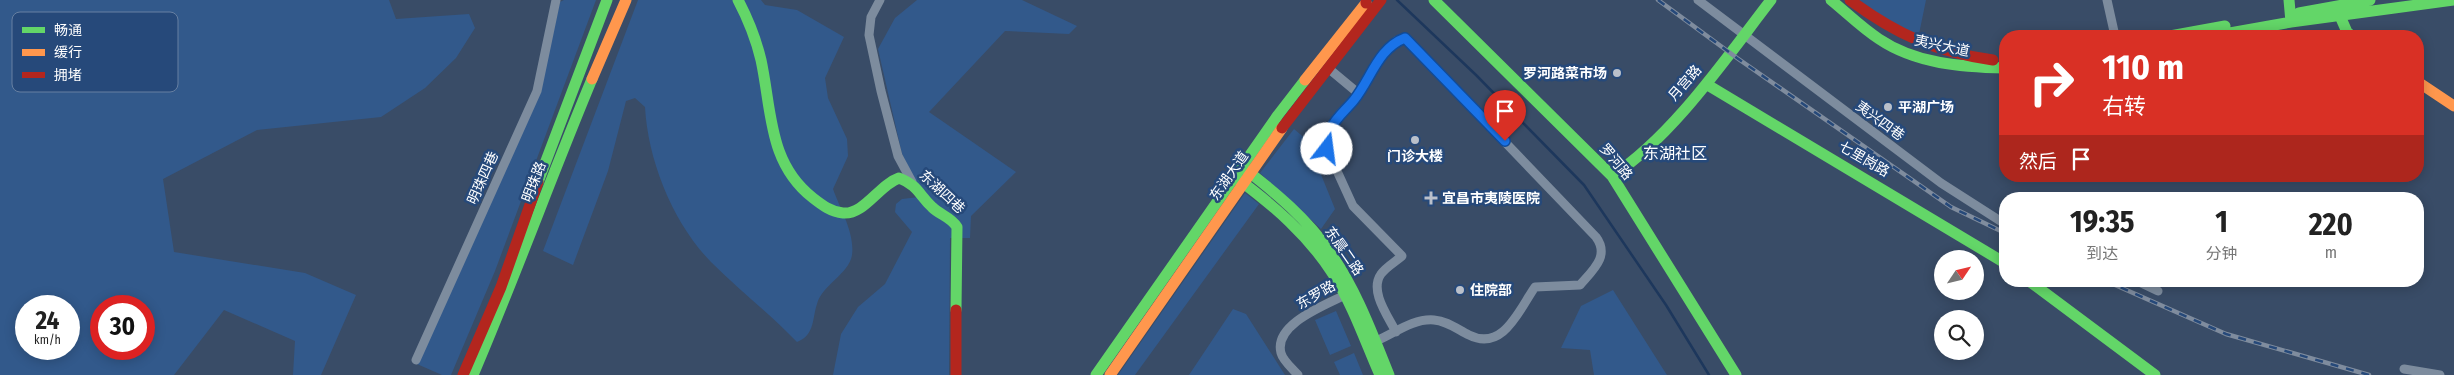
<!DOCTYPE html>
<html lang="zh">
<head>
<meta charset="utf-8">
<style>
  body { margin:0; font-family:"Fira Sans Condensed","Noto Sans SC",sans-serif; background:#f6f6f6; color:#222; height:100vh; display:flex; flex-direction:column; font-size:19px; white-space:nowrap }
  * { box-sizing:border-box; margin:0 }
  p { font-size:16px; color:#767676 }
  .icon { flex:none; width:28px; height:28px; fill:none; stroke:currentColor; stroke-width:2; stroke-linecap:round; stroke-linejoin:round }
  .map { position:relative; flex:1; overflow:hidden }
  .side { position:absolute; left:1999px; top:192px; width:425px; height:95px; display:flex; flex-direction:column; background:#fff; border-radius:20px; box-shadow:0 2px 12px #0003 }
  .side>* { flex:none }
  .hud { position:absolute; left:1999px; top:30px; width:425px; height:152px; border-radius:20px; box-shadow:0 2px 12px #0003; background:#d93025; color:#fff; overflow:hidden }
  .needle { width:32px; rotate:55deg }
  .controls { position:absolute; left:1934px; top:250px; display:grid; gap:10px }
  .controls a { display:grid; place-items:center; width:50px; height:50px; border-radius:50%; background:#fff; box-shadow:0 2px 12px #0003; font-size:25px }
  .speed { position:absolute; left:15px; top:295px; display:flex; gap:10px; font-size:25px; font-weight:700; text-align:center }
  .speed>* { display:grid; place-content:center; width:65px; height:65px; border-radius:50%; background:#fff; box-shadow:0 2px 12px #0003; line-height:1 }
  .speed small { font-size:12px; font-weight:400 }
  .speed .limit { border:8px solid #d22; background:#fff; color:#111 }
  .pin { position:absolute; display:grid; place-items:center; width:42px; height:42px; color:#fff; margin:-51px -21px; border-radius:50% 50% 50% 0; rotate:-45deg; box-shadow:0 0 5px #0007 }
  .pin .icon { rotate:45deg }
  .me { position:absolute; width:55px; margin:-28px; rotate:15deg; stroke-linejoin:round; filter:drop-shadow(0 0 4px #0008) }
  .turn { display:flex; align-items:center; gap:18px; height:105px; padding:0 20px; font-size:22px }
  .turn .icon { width:65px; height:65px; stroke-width:2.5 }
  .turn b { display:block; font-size:35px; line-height:42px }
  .then { display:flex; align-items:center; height:48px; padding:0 20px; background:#0003; gap:10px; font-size:19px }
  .eta { display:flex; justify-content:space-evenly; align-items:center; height:85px; text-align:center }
  .eta b { font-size:30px; font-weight:700; line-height:35px }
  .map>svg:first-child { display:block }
  .green { fill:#32598b; fill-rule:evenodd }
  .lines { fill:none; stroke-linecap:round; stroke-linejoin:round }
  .stream { stroke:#1d375c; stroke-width:2.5 }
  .street { stroke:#7d8c9e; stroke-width:9 }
  .fast { stroke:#63d668; stroke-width:11 }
  .slow { stroke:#ff974d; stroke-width:11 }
  .jam { stroke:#b3261e; stroke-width:11 }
  .rail-casing { stroke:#7f8c9e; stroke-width:4.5 }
  .rail { stroke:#26497a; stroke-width:2.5; stroke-dasharray:8; stroke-linecap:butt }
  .route-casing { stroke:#114b97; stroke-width:12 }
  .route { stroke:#1a73e8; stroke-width:9 }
  .poi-dot { fill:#bac0ca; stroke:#26497a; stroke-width:2 }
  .labels { text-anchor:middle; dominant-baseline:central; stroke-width:5; stroke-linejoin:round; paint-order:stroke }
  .street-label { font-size:14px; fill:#fff; stroke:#26497a }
  .poi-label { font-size:14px; font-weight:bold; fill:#fff; stroke:#26497a; text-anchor:start }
  .quarter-label { font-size:16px; fill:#fff; stroke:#26497a }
  .key { fill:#26497a; stroke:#6780a2; stroke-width:1 }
  .key-label { font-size:14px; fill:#fff }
</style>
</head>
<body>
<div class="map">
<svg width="2454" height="375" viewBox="0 0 2454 375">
  <rect width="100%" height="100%" fill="#394c67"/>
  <path class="green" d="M0,0H389L396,19L469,14L475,28L456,58L425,88L381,117L257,130L163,179L174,252L305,273L356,295L321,375H293L295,341L224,310L174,375H0ZM69,306V349H26V306ZM144,306V349H101V306Z
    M564,0H596L495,271L451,375H442L417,364L540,93L560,2Z
    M638,0H761L765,5L797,10L844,37L825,78L828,98L847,139L848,156L833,189C840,209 855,233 852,255C849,274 822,285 817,304C812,319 815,335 797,342C770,314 739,290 711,262C673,223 648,161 645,107L635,98L626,101L608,171L573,265L543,251Z
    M917,0H1022L1077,26L1069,34L1005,31L929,112L1016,172L971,216L970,238H950L949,375H833L841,334L858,307L885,284L912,232L895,212L896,204L902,199L919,197L914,179L902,154L878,49L895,18Z
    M1857,0H1926L1918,39Z
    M1294,129L1307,140L1335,209L1321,229L1260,173Z
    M1245,193L1259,204L1135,375H1118Z
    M1613,290L1665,372L1667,375H1594L1590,350L1561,348L1581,306Z
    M1233,309L1246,314L1285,375H1189Z
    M1336,311L1351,346L1330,355L1315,320Z
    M1354,353L1363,375H1340L1334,362Z"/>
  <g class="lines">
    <path class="stream" d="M1397,0L1476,75L1584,185L1666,305L1709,375"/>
    <path class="street" d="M880,0L871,17L869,35L881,91L898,156L912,182
      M1698,0L1941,183L2005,224
      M2107,0L2115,36
      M1328,68L1358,93
      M2137,281L2158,291
      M1369,344C1390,337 1411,318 1434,320C1447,321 1457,329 1469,335C1503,352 1519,310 1535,287L1580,285C1593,270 1610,256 1596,237L1405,38L1396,41L1378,60L1354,100L1340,114L1330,131L1327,149L1353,206L1402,256C1395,262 1386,267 1381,274C1369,291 1388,316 1396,332
      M416,360L537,91L556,0
      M2404,369L2440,375
      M1298,375C1293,369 1283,361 1281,353C1273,323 1329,304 1349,293"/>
    <path class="fast" d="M738,0C748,19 756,39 761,60C772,111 768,163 813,198C822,205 831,212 843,213C864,215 879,185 899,178C919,186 918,194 932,207C940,215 951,217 957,227L956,310
      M1434,0L1612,176L1736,375
      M1831,0C1847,13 1862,28 1879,39C1916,64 1962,67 2005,68
      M2289,0L2291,22
      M2299,13L2370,0
      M2340,16L2347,32L2352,36
      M2170,36L2225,26
      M2213,36L2291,22L2454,0
      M1706,84L2005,263
      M1245,169C1276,193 1307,219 1329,251C1356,289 1372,333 1389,375
      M1612,176C1673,136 1726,58 1771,0
      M1238,179C1274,206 1308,235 1333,274C1353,305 1365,341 1380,375
      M538,182L607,0
      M2029,281L2155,375
      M473,375C515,277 551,177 592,79
      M1096,375L1278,115L1305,80"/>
    <path class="slow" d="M592,79L626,0
      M1305,80L1366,3
      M2418,82L2454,106
      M1110,375L1282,128"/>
    <path class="jam" d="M1850,0C1896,34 1935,52 1993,60
      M1366,2V3
      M1282,128L1381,0
      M463,375L501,287L538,182
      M956,375V310"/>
    <g class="rail-casing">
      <path id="rail" d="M1658,0L1737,58L1951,207L2005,233
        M2106,281L2226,334L2369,375"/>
    </g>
    <use href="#rail" class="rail"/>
  </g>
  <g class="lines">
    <g class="route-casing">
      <path id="route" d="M1327,149C1328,143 1328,136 1330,130C1336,117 1346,110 1354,100C1371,79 1378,48 1405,38L1505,141"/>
    </g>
    <use href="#route" class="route"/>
  </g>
  <g class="poi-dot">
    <circle cx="1617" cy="73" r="5"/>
    <circle cx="1888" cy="107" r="5"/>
    <circle cx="1415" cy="140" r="5"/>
    <path d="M1428.5 190.5h5v5h5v5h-5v5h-5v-5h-5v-5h5z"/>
    <circle cx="1460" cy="290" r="5"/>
  </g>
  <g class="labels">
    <g class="street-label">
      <text transform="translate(1942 46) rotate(12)">夷兴大道</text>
      <text transform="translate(1685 83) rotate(-49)">月宫路</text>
      <text transform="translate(1880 121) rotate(36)">夷兴四巷</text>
      <text transform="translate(1864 159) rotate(30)">七里岗路</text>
      <text transform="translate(1616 162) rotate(50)">罗河路</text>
      <text transform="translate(1229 176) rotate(-55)">东湖大道</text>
      <text transform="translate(483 178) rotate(-66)">明珠四巷</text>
      <text transform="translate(534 182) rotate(-69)">明珠路</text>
      <text transform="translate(942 192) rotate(43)">东湖四巷</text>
      <text transform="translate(1344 251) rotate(55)">东晨二路</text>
      <text transform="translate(1316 295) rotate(-30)">东罗路</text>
    </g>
    <g class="poi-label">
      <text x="1607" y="73" text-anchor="end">罗河路菜市场</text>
      <text x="1898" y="107">平湖广场</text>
      <text x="1415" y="156" text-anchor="middle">门诊大楼</text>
      <text x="1442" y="198">宜昌市夷陵医院</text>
      <text x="1470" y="290">住院部</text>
    </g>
    <g class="quarter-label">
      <text x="1675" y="153">东湖社区</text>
    </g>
  </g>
  <rect x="12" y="12" width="166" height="80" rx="8" class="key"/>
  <rect x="22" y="27" width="23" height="6" fill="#63d668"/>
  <rect x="22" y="49" width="23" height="7" fill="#ff974d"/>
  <rect x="22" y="72" width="23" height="6" fill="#b3261e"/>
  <g class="key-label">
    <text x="54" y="35">畅通</text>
    <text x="54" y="57">缓行</text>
    <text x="54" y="80">拥堵</text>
  </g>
</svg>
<div class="controls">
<a><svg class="needle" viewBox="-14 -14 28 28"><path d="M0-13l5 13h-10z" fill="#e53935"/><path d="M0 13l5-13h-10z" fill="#767676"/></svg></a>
<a><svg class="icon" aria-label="search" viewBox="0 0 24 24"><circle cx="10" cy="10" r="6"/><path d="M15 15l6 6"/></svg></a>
</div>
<div class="speed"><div>24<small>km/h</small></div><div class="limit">30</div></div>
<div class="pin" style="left:1505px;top:141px;background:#d93025"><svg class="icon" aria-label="arrive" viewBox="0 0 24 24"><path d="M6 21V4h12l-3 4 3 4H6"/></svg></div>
<svg class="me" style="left:1327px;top:149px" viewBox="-20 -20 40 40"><circle r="19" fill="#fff"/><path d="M0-13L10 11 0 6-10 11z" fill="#1a73e8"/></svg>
<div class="hud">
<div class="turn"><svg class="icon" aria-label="right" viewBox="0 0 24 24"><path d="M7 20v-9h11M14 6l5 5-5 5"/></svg><div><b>110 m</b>右转</div></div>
<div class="then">然后<svg class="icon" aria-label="arrive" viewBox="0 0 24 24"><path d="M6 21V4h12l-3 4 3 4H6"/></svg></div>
</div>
<section class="side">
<div class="eta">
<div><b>19:35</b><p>到达</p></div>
<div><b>1</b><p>分钟</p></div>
<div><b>220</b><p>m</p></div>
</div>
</section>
</div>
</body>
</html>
